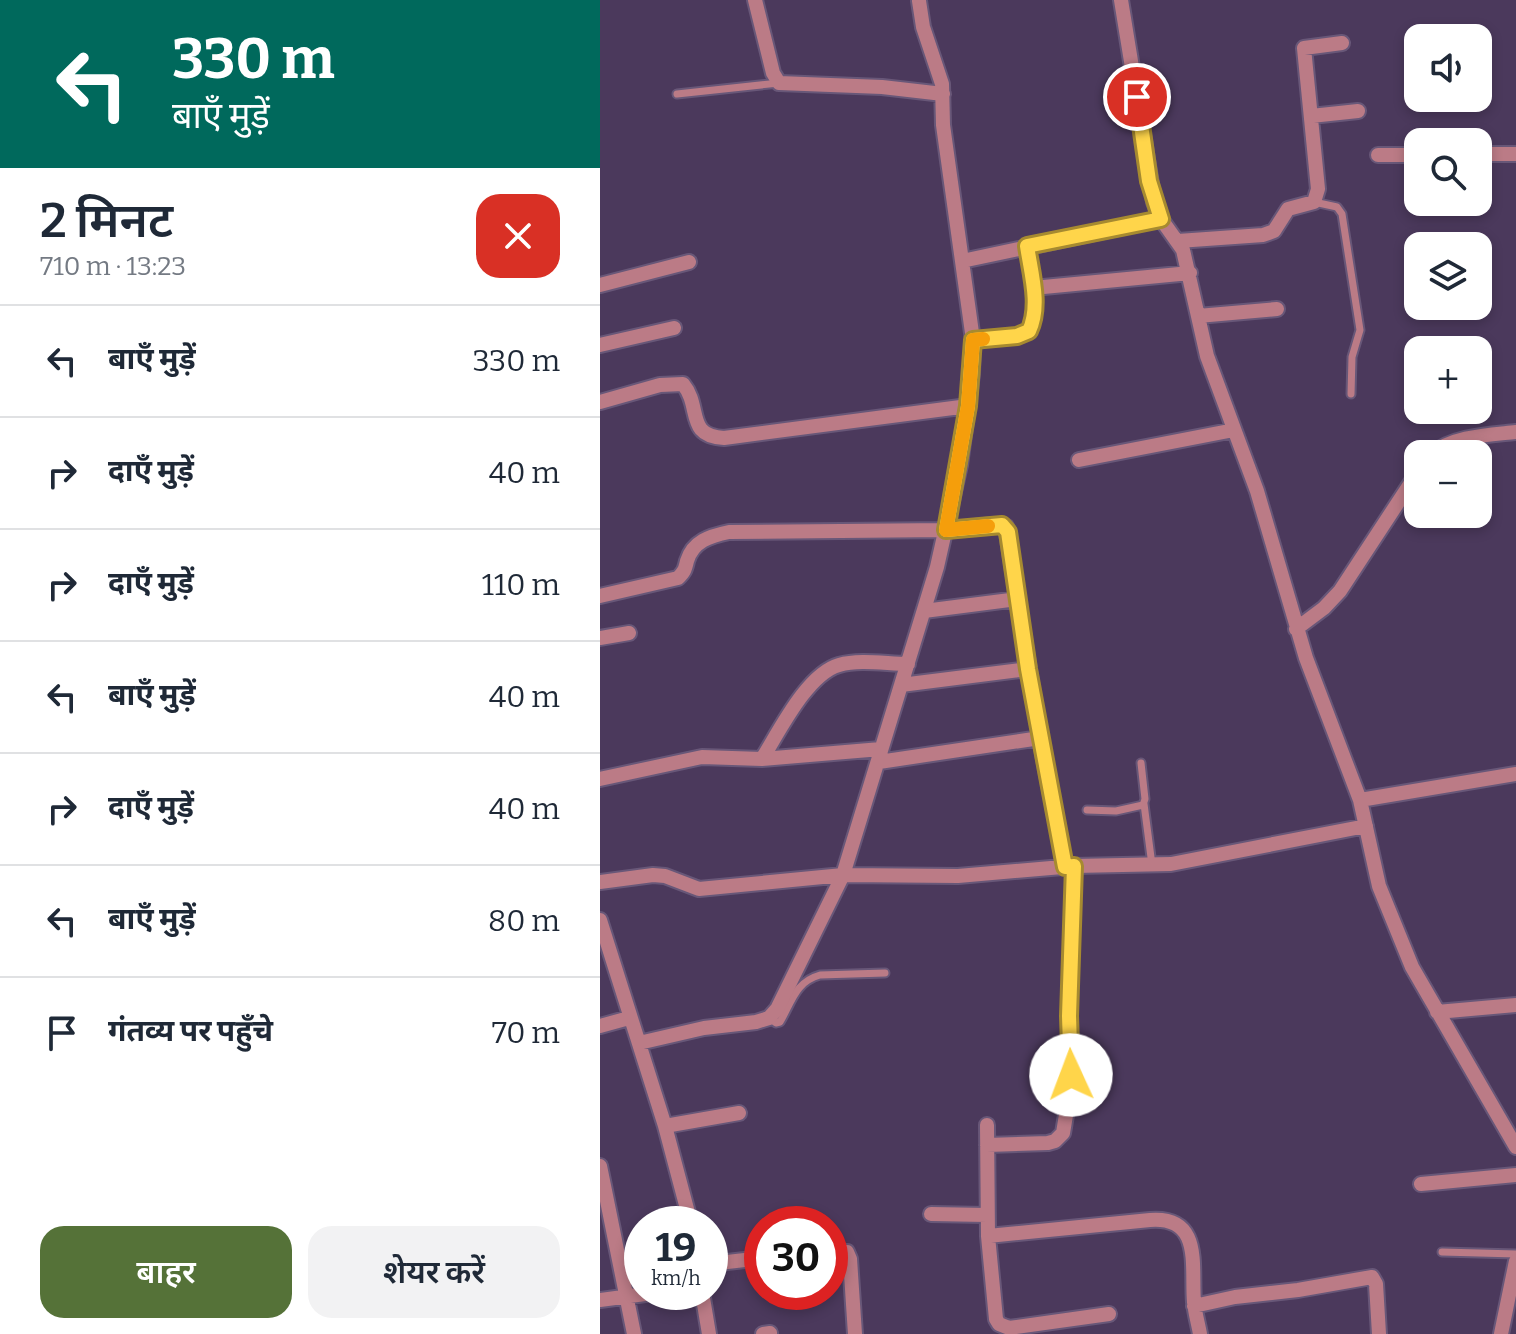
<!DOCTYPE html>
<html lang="hi">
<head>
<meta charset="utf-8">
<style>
  body { margin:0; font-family:Bitter,"Noto Sans Devanagari",serif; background:#f2f2f3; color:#1f2937; height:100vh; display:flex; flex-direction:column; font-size:30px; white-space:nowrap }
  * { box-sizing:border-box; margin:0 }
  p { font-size:26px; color:#747a83 }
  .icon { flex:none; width:44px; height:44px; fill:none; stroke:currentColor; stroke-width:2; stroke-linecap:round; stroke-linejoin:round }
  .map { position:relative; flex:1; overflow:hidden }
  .drawer { display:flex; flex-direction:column; background:#fff; width:600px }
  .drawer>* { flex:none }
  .guide { background:#00695c; color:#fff; overflow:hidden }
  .fabs { position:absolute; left:804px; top:24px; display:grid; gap:16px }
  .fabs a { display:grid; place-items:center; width:88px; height:88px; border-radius:16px; background:#fff; box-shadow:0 4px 12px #0003; font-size:40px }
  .speed { position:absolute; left:24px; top:1206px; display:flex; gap:16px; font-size:40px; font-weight:700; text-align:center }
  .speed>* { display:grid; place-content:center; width:104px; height:104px; border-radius:50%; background:#fff; box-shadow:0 4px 12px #0003; line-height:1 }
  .speed small { font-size:20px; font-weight:400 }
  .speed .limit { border:12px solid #d22; background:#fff; color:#111 }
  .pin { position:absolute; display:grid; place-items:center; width:68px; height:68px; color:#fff; margin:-34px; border:4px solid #fff; border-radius:50%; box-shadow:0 2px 8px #0007 }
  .me { position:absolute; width:88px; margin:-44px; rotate:358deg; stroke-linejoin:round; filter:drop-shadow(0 0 6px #0008) }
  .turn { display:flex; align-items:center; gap:28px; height:168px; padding:0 40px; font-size:36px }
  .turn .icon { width:104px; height:104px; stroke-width:2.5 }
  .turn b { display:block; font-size:56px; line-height:68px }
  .round { display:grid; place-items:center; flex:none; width:84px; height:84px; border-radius:24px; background:#f2f2f3 }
  .head { display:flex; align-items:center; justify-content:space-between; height:136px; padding:0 40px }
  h1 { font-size:48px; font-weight:600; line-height:60px }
  .primary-button { display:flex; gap:16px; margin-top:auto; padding:16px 40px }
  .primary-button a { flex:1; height:92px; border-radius:24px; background:#557238; color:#fff; font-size:32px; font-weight:600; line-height:92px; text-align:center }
  .primary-button a+a { background:#f2f2f3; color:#1f2937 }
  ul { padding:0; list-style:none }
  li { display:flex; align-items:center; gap:24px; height:112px; padding:0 40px; border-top:2px solid #e0e1e3 }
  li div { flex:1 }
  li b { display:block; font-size:30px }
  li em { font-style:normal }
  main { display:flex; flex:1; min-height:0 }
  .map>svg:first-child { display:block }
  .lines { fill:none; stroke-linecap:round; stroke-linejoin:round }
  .lane-casing { stroke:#685778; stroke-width:11 }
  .street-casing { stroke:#685778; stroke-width:18 }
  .lane { stroke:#bb7b86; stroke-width:7 }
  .street { stroke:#bb7b86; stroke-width:14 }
  .route-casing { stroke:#a68a30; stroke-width:20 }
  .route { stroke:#ffd54a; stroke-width:14 }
  .slow { stroke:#f59e0b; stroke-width:14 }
</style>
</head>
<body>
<main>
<section class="drawer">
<div class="guide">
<div class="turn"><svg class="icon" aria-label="left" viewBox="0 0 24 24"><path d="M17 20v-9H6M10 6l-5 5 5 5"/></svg><div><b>330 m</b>बाएँ मुड़ें</div></div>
</div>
<div class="head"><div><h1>2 मिनट</h1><p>710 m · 13:23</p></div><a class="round" style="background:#d93025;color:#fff"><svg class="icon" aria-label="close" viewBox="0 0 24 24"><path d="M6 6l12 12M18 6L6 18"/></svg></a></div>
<ul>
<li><svg class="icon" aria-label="left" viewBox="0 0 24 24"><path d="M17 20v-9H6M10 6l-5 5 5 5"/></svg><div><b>बाएँ मुड़ें</b></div><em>330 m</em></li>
<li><svg class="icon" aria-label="right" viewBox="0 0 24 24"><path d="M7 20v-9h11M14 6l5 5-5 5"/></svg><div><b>दाएँ मुड़ें</b></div><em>40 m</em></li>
<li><svg class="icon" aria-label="right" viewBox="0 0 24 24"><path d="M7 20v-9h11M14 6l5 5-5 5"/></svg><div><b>दाएँ मुड़ें</b></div><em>110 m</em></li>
<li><svg class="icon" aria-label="left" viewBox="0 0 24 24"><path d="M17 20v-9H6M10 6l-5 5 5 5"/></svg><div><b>बाएँ मुड़ें</b></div><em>40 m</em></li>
<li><svg class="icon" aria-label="right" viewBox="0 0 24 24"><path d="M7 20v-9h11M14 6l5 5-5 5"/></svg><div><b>दाएँ मुड़ें</b></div><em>40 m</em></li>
<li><svg class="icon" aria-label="left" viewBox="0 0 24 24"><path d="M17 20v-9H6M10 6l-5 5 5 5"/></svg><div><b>बाएँ मुड़ें</b></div><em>80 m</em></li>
<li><svg class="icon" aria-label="arrive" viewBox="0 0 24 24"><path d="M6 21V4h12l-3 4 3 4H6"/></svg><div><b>गंतव्य पर पहुँचे</b></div><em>70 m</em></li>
</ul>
<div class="primary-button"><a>बाहर</a><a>शेयर करें</a></div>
</section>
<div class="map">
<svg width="916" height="1334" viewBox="0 0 916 1334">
  <rect width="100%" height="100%" fill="#4b395c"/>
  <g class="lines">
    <g class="lane-casing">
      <path id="lane" d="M77,94L179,83
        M714,202L737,207L742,214L760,330L752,357L751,394
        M544,804L552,865
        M487,810L516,811L543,805L545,799L541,763
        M169,1018L176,1023L180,1022C192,1002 195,982 220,975L285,973
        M842,1252L916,1254"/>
    </g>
    <g class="street-casing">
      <path id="street" d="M155,0L173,73L179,83L282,87L343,94
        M521,0L554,202L561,219L583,250L607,356L657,491L706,658L760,800L779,886L812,967L916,1147
        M711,116L758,111
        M878,154H916
        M778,155H818
        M578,241L663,235L674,231L688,209L714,202L718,189L704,48L742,43
        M362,261L561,219
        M0,285L89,262
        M433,288L590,273
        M598,316L677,309
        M373,340L417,336L429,331C441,306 431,272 427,246
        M0,345L74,328
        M0,402L60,385L83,384C102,407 85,436 124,438L368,406
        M832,454C853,436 889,435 916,432
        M479,460L634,430
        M0,596L78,578C84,572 85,570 87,561C93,541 110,536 129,532L346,530L393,525L406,527L440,738L465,867
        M324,611L418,599
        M696,629L724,608L740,591L818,472
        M0,638L29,633
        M301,685L428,669
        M162,759C179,732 207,674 239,665C260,659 287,664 308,664
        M279,762L440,738
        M0,779L102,757L162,759L281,749
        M760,800L916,774
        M0,882L53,875L65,876L99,889L243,875L358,876L474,866L571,864L766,826
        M0,920L65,1126L91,1224
        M837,1012L916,1005
        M0,1026L29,1018
        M39,1043L104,1028L156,1022L169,1018L177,1009L243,875L337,567L360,465L372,374L373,340L343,125L342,84L323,27L319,1
        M387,1125L388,1236L396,1319L399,1324L409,1328L509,1314
        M65,1126L139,1113
        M387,1145L448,1143L455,1141L463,1133L470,1091L469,1016L474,866
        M0,1166L34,1334
        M821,1184L916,1175
        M331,1214L387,1215
        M388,1236L550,1220C603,1216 591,1266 594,1302C595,1313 598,1323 600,1334
        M230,1252H247L250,1259L255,1334
        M110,1264L162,1258
        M102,1292L109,1334
        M0,1300L60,1292
        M594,1306L635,1297L698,1290L772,1277L776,1284L779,1334
        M163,1334L170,1333
        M901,1334L916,1261"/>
    </g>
    <use href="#lane" class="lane"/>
    <use href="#street" class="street"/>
  </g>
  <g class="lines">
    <g class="route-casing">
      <path id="route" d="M471,1075L469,1016L474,866L465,867L428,669L408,532L402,525L346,530L368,406L373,340L417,336L429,331C441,306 431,273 427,246L561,219L549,181L537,97"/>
    </g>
    <use href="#route" class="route"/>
    <path class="slow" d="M383,339L373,340L368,406L346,530L388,526"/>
  </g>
</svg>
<div class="fabs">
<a><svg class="icon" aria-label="sound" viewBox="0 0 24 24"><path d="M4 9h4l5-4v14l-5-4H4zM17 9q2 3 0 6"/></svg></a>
<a><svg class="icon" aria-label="search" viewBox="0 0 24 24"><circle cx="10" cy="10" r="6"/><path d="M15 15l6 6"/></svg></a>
<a><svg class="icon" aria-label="layers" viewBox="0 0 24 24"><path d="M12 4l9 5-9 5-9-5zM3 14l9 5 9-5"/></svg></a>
<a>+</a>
<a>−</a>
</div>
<div class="speed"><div>19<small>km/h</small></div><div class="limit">30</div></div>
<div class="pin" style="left:537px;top:97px;background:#d93025"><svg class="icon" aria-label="arrive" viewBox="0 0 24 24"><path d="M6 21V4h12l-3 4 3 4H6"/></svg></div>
<svg class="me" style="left:471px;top:1075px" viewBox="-20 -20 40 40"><circle r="19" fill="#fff"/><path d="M0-13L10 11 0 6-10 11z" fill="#ffd54a"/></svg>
</div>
</main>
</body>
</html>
